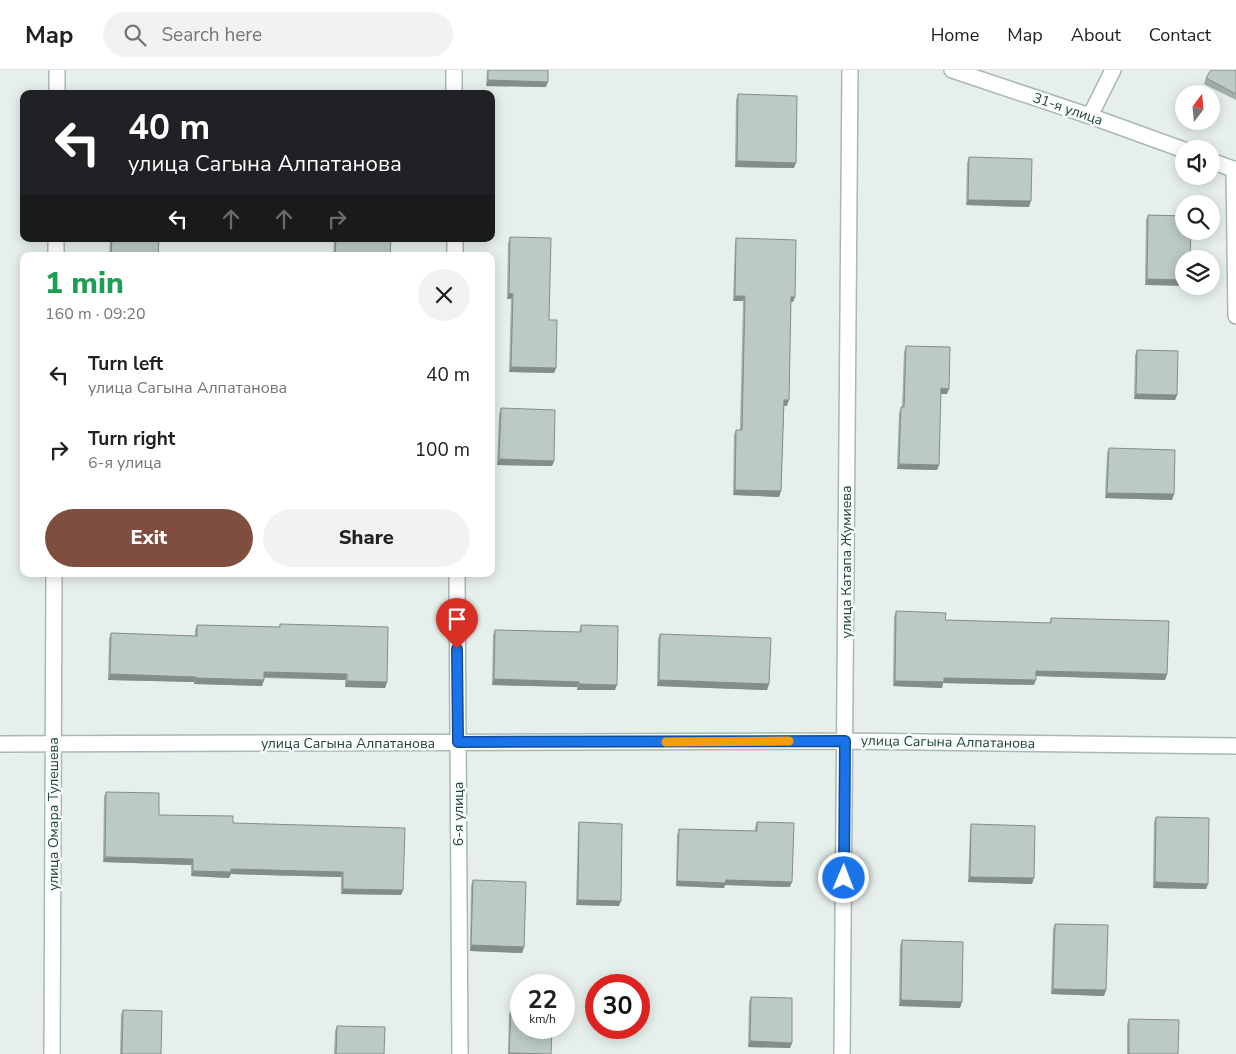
<!DOCTYPE html>
<html lang="en">
<head>
<meta charset="utf-8">
<style>
  body { margin:0; font-family:"Nunito Sans",sans-serif; background:#f2f2f2; color:#202124; height:100vh; display:flex; flex-direction:column; font-size:19px; white-space:nowrap }
  * { box-sizing:border-box; margin:0 }
  p { font-size:16px; color:#757577 }
  .icon { flex:none; width:28px; height:28px; fill:none; stroke:currentColor; stroke-width:2; stroke-linecap:round; stroke-linejoin:round }
  .map { position:relative; flex:1; overflow:hidden }
  .drawer { position:absolute; left:20px; top:182px; width:475px; height:325px; display:flex; flex-direction:column; background:#fff; border-radius:10px; box-shadow:0 2px 12px #0003 }
  .drawer>* { flex:none }
  .hud { position:absolute; left:20px; top:20px; width:475px; height:152px; border-radius:10px; box-shadow:0 2px 12px #0003; background:#202124; color:#fff; overflow:hidden }
  .needle { width:32px; rotate:16deg }
  .fabs { position:absolute; left:1175px; top:15px; display:grid; gap:10px }
  .fabs a { display:grid; place-items:center; width:45px; height:45px; border-radius:50%; background:#fff; box-shadow:0 2px 12px #0003; font-size:25px }
  .speed { position:absolute; left:510px; top:904px; display:flex; gap:10px; font-size:25px; font-weight:700; text-align:center }
  .speed>* { display:grid; place-content:center; width:65px; height:65px; border-radius:50%; background:#fff; box-shadow:0 2px 12px #0003; line-height:1 }
  .speed small { font-size:12px; font-weight:400 }
  .speed .limit { border:8px solid #d22; background:#fff; color:#111 }
  .pin { position:absolute; display:grid; place-items:center; width:42px; height:42px; color:#fff; margin:-51px -21px; border-radius:50% 50% 50% 0; rotate:-45deg; box-shadow:0 0 5px #0007 }
  .pin .icon { rotate:45deg }
  .me { position:absolute; width:55px; margin:-28px; rotate:1deg; stroke-linejoin:round; filter:drop-shadow(0 0 4px #0008) }
  .turn { display:flex; align-items:center; gap:18px; height:105px; padding:0 25px; font-size:22px }
  .turn .icon { width:65px; height:65px; stroke-width:2.5 }
  .turn b { display:block; font-size:35px; line-height:42px }
  .lanes { display:flex; align-items:center; height:48px; padding:0 25px; background:#0003; justify-content:center; gap:25px; direction:ltr }
  .lanes .off { opacity:.35 }
  .round { display:grid; place-items:center; flex:none; width:52px; height:52px; border-radius:26px; background:#f2f2f2 }
  .summary { display:flex; align-items:center; justify-content:space-between; height:85px; padding:0 25px }
  h1 { font-size:30px; font-weight:800; line-height:38px; color:#1e9e55 }
  .button { display:flex; gap:10px; margin-top:auto; padding:10px 25px }
  .button a { flex:1; height:58px; border-radius:30px; background:#7f4e3f; color:#fff; font-size:20px; font-weight:800; line-height:58px; text-align:center }
  .button a+a { background:#f2f2f2; color:#202124 }
  ul { padding:0; list-style:none }
  li { display:flex; align-items:center; gap:15px; height:75px; padding:0 25px }
  li div { flex:1 }
  li b { display:block; font-size:19px }
  li em { font-style:normal }
  header { display:flex; align-items:center; gap:30px; box-sizing:border-box; height:70px; padding:0 25px; background:#fff; border-bottom:1px solid #e0e0e0 }
  header strong { font-size:24px }
  nav { display:flex; gap:28px; margin-inline-start:auto; font-size:18px }
  .search { width:350px; height:45px; background:#f2f2f2; display:flex; align-items:center; gap:12px; box-sizing:border-box; padding:0 18px; border-radius:28px; color:#757577; font-size:19px }
  .map>svg:first-child { display:block }
  .lines { fill:none; stroke-linecap:round; stroke-linejoin:round }
  .minor-casing { stroke:#a8b8b2; stroke-width:18 }
  .minor { stroke:#fff; stroke-width:15 }
  .wall { fill:#a1aea9 }
  .shaded-wall { fill:#838d89 }
  .building { fill:#bbcac4; stroke:#838d89 }
  .route-casing { stroke:#114b97; stroke-width:12 }
  .route { stroke:#1a73e8; stroke-width:9 }
  .slow { stroke:#f59e0b; stroke-width:9 }
  .labels { text-anchor:middle; dominant-baseline:central; stroke-width:5; stroke-linejoin:round; paint-order:stroke }
  .street-label { font-size:14px; fill:#24423a; stroke:#f7fbf9 }
</style>
</head>
<body>
<header>
<strong>Map</strong>
<div class="search"><svg class="icon" aria-label="search" viewBox="0 0 24 24"><circle cx="10" cy="10" r="6"/><path d="M15 15l6 6"/></svg>Search here</div>
<nav><a>Home</a><a>Map</a><a>About</a><a>Contact</a></nav>
</header>
<div class="map">
<svg width="1236" height="984" viewBox="0 0 1236 984">
  <rect width="100%" height="100%" fill="#e6efeb"/>
  <g class="lines">
    <g class="minor-casing">
      <path id="minor" d="M454,0V24
        M952,0L1090,46L1184,80
        M57,24V0
        M1090,46L1113,0
        M1211,91L1236,100
        M1234,99L1236,246
        M455,169V186
        M56,186V169
        M457,504L460,984
        M0,674L845,671L1236,676
        M52,984L54,504
        M842,984L850,0"/>
    </g>
    <use href="#minor" class="minor"/>
  </g>
  <path class="wall" d="M487,0H548L546,17L486,16Z
    M1236,0V30L1204,14L1206,8Z
    M738,24L794,98L735,97L736,30Z
    M969,87L1029,137L966,135L967,93Z
    M1148,145L1184,146L1145,215L1146,150Z
    M510,167L549,250L556,298L554,303L509,302L511,229H507L508,173Z
    M736,168L795,227L793,232H791L787,336H784L781,421L779,427L733,425L734,365L736,360H740L743,231H733L735,174Z
    M110,169H159L158,186H109Z
    M334,169H391L390,186H333Z
    M906,276L947,324H940L939,395L937,400L897,399L899,343L901,337H902L904,282Z
    M1137,280L1177,325L1175,330L1134,329L1135,285Z
    M501,338L554,391L552,396L497,395L499,344Z
    M1109,378L1174,424L1172,430L1105,428L1107,383Z
    M896,541L945,550L1049,553L1051,548L1167,604L1165,610L1036,606L1034,615L943,613L942,618L893,616L894,547Z
    M280,554L387,612L385,618L345,617V610L264,608L262,616L194,614V612L108,610L109,569L111,563L195,566V560L197,555L279,557Z
    M581,555L615,620H577V617L492,615L493,565L495,560L579,562Z
    M660,564L769,614L767,620L657,616L658,569Z
    M106,722L159,745L233,753L403,820L401,825L341,824V807L231,804L229,808L191,806V795L103,792L104,727Z
    M1156,747L1208,814L1206,819L1153,818L1154,752Z
    M579,752L619,836L576,835L578,758Z
    M757,752L790,817L725,815L724,818L676,816L677,765L679,759L755,761V757Z
    M971,754L1032,814L968,812L970,760Z
    M473,810L524,877L522,883L470,881L471,816Z
    M1055,854L1106,920L1104,926L1051,924L1053,859Z
    M902,870L960,938L899,936L900,876Z
    M751,927L792,973L790,978L748,977L749,932Z
    M511,938L551,984H508L509,944Z
    M123,940L161,984H120L121,945Z
    M1129,949L1178,984H1127V954Z
    M337,956L384,984H334L335,961Z"/>
  <path class="shaded-wall" d="M488,10L548,12L546,17L486,16Z
    M737,91L796,93L794,98L735,97Z
    M968,130L1031,131L1029,137L966,135Z
    M1147,209L1184,210V216L1145,215Z
    M509,223L513,224L511,229H507Z
    M735,226H745L743,231H733Z
    M791,227H795L793,232H789Z
    M511,297L556,298L554,303L509,302Z
    M941,318L949,319L947,324H939Z
    M1136,324L1177,325L1175,330L1134,329Z
    M784,330H789L787,336H782Z
    M499,389L554,391L552,396L497,395Z
    M899,394L939,395L937,400L897,399Z
    M735,420L781,421L779,427L733,425Z
    M1107,423L1174,424L1172,430L1105,428Z
    M1036,601L1167,604L1165,610L1034,606Z
    M264,602L347,604L345,610L262,607Z
    M110,604L196,607L194,612L108,610Z
    M196,608L264,610L262,616L194,614Z
    M944,608L1036,610L1034,615L943,613L942,618L893,616L895,611Z
    M494,609L579,612L577,617L492,615Z
    M659,610L769,614L767,620L657,616Z
    M347,611L387,612L385,618L345,617Z
    M579,614L617,615L615,620H577Z
    M105,787L193,789L191,795L103,792Z
    M231,799L343,802L341,807L231,804L229,808L191,806L193,801Z
    M970,807L1034,808L1032,814L968,812Z
    M726,810L792,812L790,817L725,815L724,818L676,816L677,811Z
    M1155,812L1208,814L1206,819L1153,818Z
    M343,819L403,820L401,825L341,824Z
    M578,830L621,831L619,836L576,835Z
    M471,875L524,877L522,883L470,881Z
    M1053,919L1106,920L1104,926L1051,924Z
    M901,930L962,932L960,938L899,936Z
    M750,971L792,973L790,978L748,977Z
    M509,983L549,984H509Z"/>
  <path class="building" d="M488,0H548V12L488,10Z
    M1211,0H1236V24L1206,8Z
    M738,24L797,26L796,93L737,91Z
    M969,87L1032,89L1031,131L968,130Z
    M1148,145L1184,146V161H1191L1190,189H1184V210L1147,209Z
    M510,167L551,168L549,250H557L556,298L511,297L513,224L509,223Z
    M736,168L796,170L795,227H791L789,330H784L781,421L735,420L736,360H742L745,226H735Z
    M112,169H159L158,186H111Z
    M336,169H391L390,186H335Z
    M906,276L950,277L949,319L941,318L939,395L899,394L901,337H904Z
    M1137,280L1178,281L1177,325L1136,324Z
    M501,338L555,340L554,391L499,389Z
    M1109,378L1175,380L1174,424L1107,423Z
    M896,541L946,543L945,550L1051,553V548L1169,551L1167,604L1036,601V610L944,608V612L895,611Z
    M280,554L388,557L387,612L347,611V604L264,602V610L196,608V607L110,604L111,563L197,566V555L280,557Z
    M581,555L618,556L617,615L579,614V612L494,609L495,560L581,562Z
    M660,564L771,568L769,614L659,610Z
    M106,722L159,723V745L233,746V753L405,758L403,820L343,819V802L231,799V802L193,801V789L105,787Z
    M1156,747L1209,748L1208,814L1155,812Z
    M579,752L622,754L621,831L578,830Z
    M757,752L794,753L792,812L726,810L725,813L677,811L679,759L757,761Z
    M971,754L1035,756L1034,808L970,807Z
    M473,810L526,812L524,877L471,875Z
    M1055,854L1108,855L1106,920L1053,919Z
    M902,870L963,872L962,932L901,930Z
    M751,927L792,928V973L750,971Z
    M511,938L521,939V958H552L551,984L509,983Z
    M123,940L162,941L161,984H122Z
    M1129,949L1179,950L1178,984H1129Z
    M337,956L385,957L384,984H336Z"/>
  <g class="lines">
    <g class="route-casing">
      <path id="route" d="M457,579L458,672L845,671L844,808"/>
    </g>
    <use href="#route" class="route"/>
    <path class="slow" d="M666,672L789,671"/>
  </g>
  <g class="labels">
    <g class="street-label">
      <text transform="translate(1068 39) rotate(19)">31-я улица</text>
      <text transform="translate(846 492) rotate(-90)">улица Катапа Жумиева</text>
      <text transform="translate(948 672) rotate(1)">улица Сагына Алпатанова</text>
      <text x="348" y="673">улица Сагына Алпатанова</text>
      <text transform="translate(53 744) rotate(-90)">улица Омара Тулешева</text>
      <text transform="translate(458 744) rotate(-90)">6-я улица</text>
    </g>
  </g>
</svg>
<div class="fabs">
<a><svg class="needle" viewBox="-14 -14 28 28"><path d="M0-13l5 13h-10z" fill="#e53935"/><path d="M0 13l5-13h-10z" fill="#757577"/></svg></a>
<a><svg class="icon" aria-label="sound" viewBox="0 0 24 24"><path d="M4 9h4l5-4v14l-5-4H4zM17 9q2 3 0 6"/></svg></a>
<a><svg class="icon" aria-label="search" viewBox="0 0 24 24"><circle cx="10" cy="10" r="6"/><path d="M15 15l6 6"/></svg></a>
<a><svg class="icon" aria-label="layers" viewBox="0 0 24 24"><path d="M12 4l9 5-9 5-9-5zM3 14l9 5 9-5"/></svg></a>
</div>
<div class="speed"><div>22<small>km/h</small></div><div class="limit">30</div></div>
<div class="pin" style="left:457px;top:579px;background:#d93025"><svg class="icon" aria-label="arrive" viewBox="0 0 24 24"><path d="M6 21V4h12l-3 4 3 4H6"/></svg></div>
<svg class="me" style="left:844px;top:808px" viewBox="-20 -20 40 40"><circle r="17" fill="#1a73e8" stroke="#fff" stroke-width="3"/><path d="M0-11L8 9 0 5-8 9z" fill="#fff"/></svg>
<div class="hud">
<div class="turn"><svg class="icon" aria-label="left" viewBox="0 0 24 24"><path d="M17 20v-9H6M10 6l-5 5 5 5"/></svg><div><b>40 m</b>улица Сагына Алпатанова</div></div>
<div class="lanes"><svg class="icon" aria-label="left" viewBox="0 0 24 24"><path d="M17 20v-9H6M10 6l-5 5 5 5"/></svg><svg class="icon off" aria-label="ahead" viewBox="0 0 24 24"><path d="M12 20V5M6 11l6-6 6 6"/></svg><svg class="icon off" aria-label="ahead" viewBox="0 0 24 24"><path d="M12 20V5M6 11l6-6 6 6"/></svg><svg class="icon off" aria-label="right" viewBox="0 0 24 24"><path d="M7 20v-9h11M14 6l5 5-5 5"/></svg></div>
</div>
<section class="drawer">
<div class="summary"><div><h1>1 min</h1><p>160 m · 09:20</p></div><a class="round"><svg class="icon" aria-label="close" viewBox="0 0 24 24"><path d="M6 6l12 12M18 6L6 18"/></svg></a></div>
<ul>
<li><svg class="icon" aria-label="left" viewBox="0 0 24 24"><path d="M17 20v-9H6M10 6l-5 5 5 5"/></svg><div><b>Turn left</b><p>улица Сагына Алпатанова</p></div><em>40 m</em></li>
<li><svg class="icon" aria-label="right" viewBox="0 0 24 24"><path d="M7 20v-9h11M14 6l5 5-5 5"/></svg><div><b>Turn right</b><p>6-я улица</p></div><em>100 m</em></li>
</ul>
<div class="button"><a>Exit</a><a>Share</a></div>
</section>
</div>
</body>
</html>
